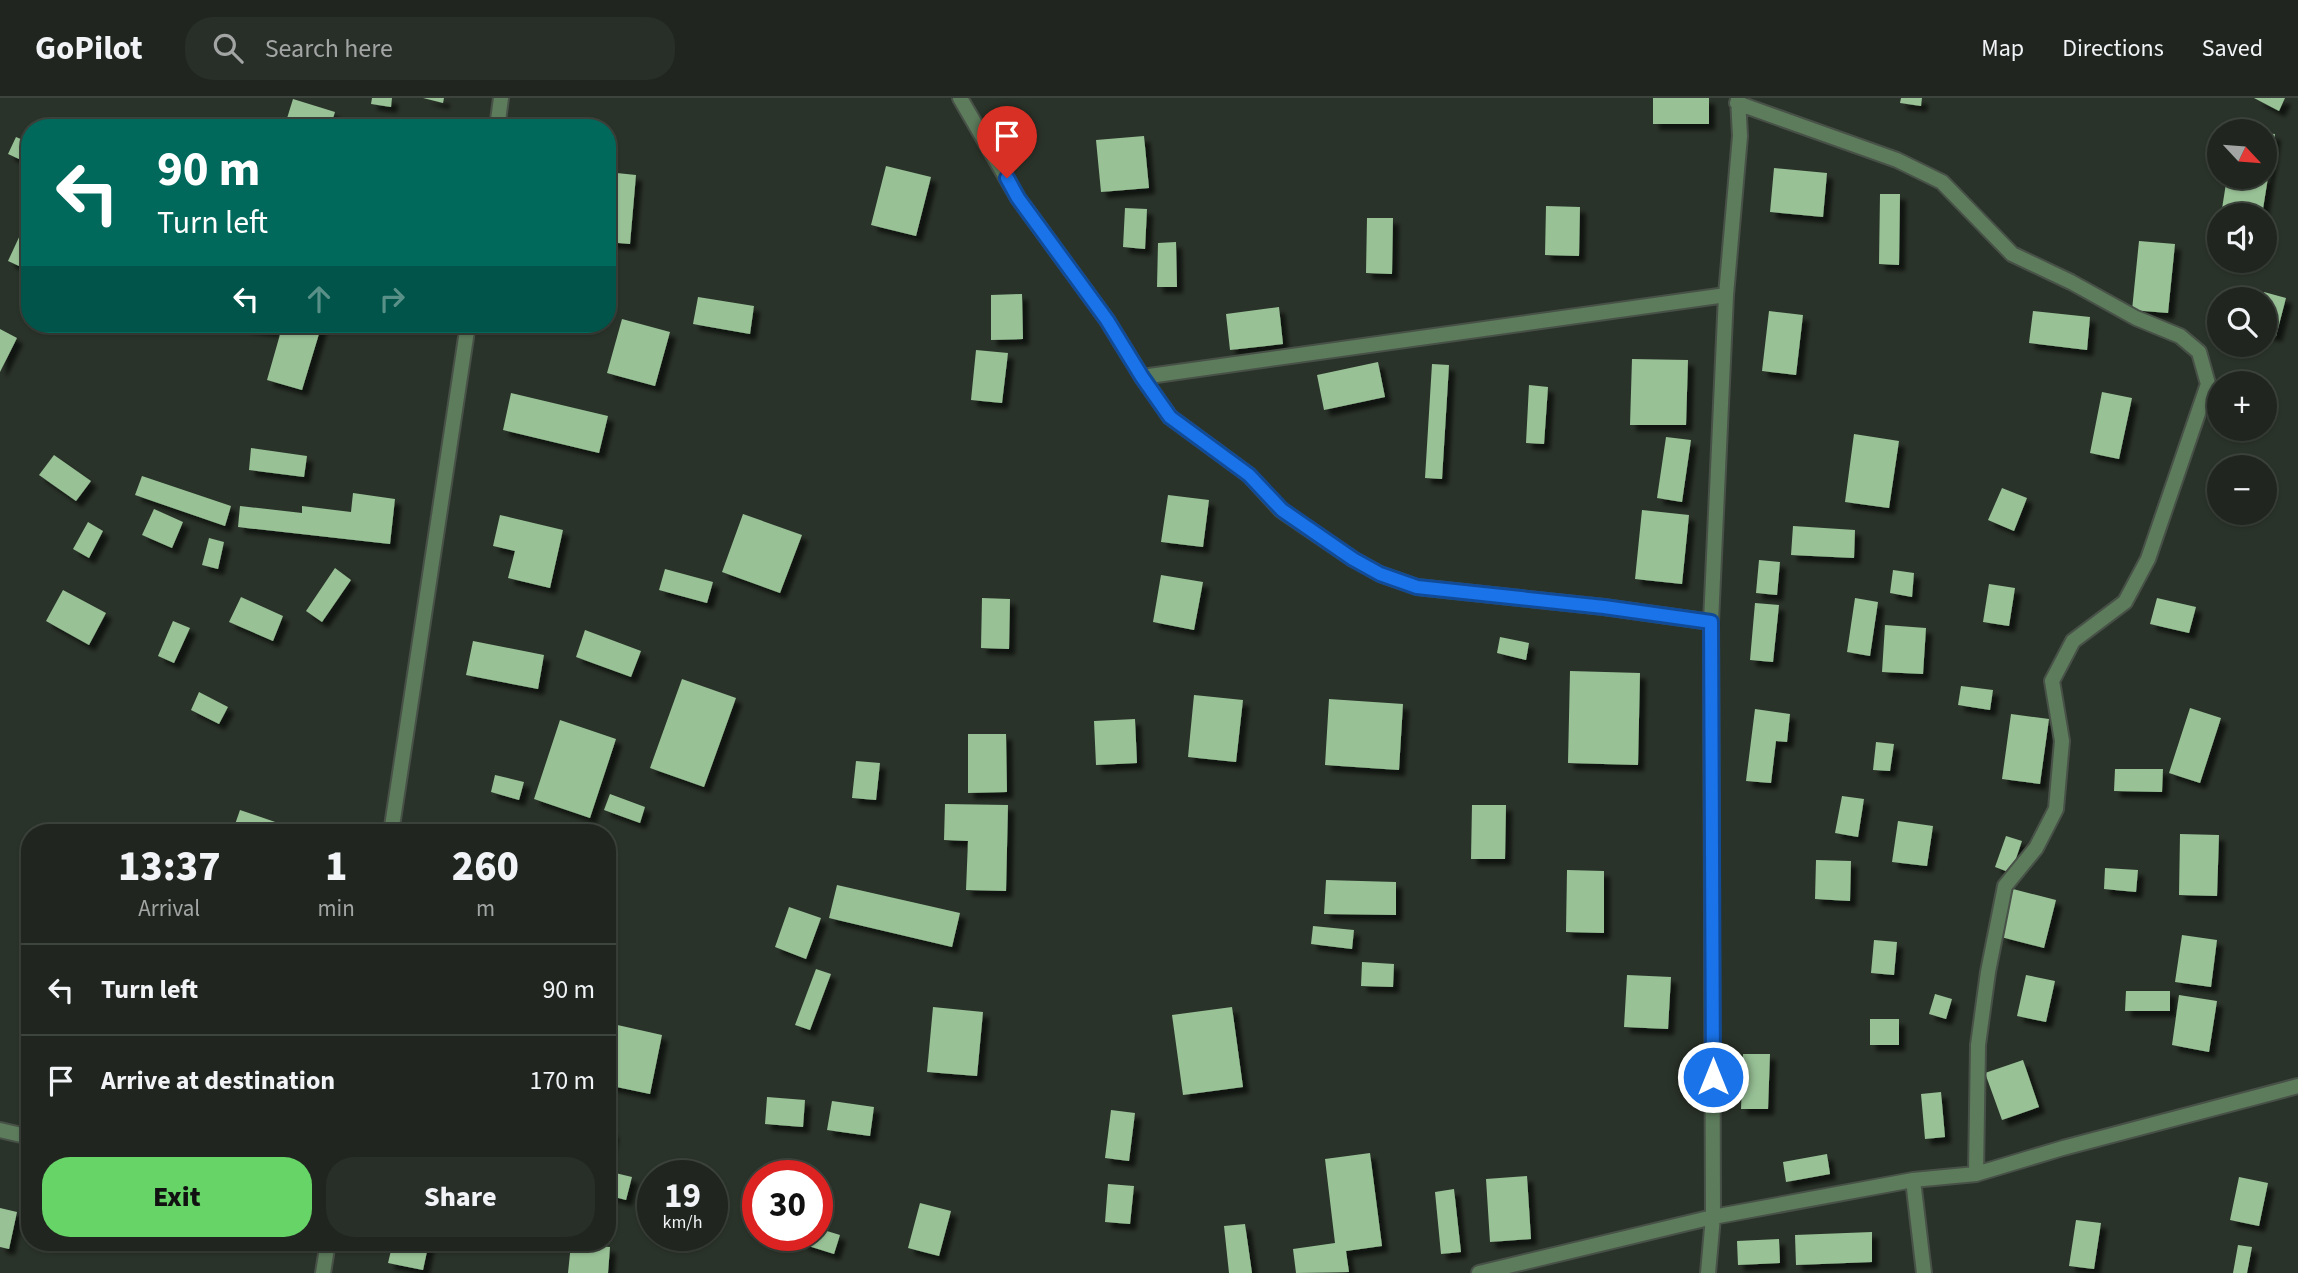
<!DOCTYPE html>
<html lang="en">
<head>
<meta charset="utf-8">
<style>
  body { margin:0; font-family:"Source Sans 3",sans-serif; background:#282e28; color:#f1f3f6; height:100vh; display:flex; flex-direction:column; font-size:26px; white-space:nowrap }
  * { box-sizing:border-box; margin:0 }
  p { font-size:23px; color:#a2a5a4 }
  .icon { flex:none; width:38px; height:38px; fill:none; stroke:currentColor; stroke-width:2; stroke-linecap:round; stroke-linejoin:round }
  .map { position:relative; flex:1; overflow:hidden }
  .details { position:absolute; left:21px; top:726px; width:595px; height:427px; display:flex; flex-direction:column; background:#20261f; border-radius:28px; box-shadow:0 2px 5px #0004,0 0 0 2px #3d433d }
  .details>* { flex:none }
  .top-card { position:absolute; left:21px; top:21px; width:595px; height:214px; border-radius:28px; box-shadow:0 2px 5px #0004,0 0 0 2px #3d433d; background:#00695c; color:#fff; overflow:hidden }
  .needle { width:46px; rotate:116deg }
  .buttons { position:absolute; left:2207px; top:21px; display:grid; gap:14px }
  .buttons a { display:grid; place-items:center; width:70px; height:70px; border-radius:50%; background:#20261f; box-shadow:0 2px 5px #0004,0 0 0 2px #3d433d; font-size:35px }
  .speed { position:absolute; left:637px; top:1062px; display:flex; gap:14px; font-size:35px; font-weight:700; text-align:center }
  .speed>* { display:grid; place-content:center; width:91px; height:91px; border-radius:50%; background:#20261f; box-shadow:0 2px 5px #0004,0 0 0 2px #3d433d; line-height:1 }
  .speed small { font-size:18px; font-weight:400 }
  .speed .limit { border:10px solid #d22; background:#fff; color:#111 }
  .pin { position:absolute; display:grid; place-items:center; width:60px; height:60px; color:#fff; margin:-72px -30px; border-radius:50% 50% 50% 0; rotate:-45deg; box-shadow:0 0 7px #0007 }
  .pin .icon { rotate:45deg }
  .me { position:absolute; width:77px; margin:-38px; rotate:0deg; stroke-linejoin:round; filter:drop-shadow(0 0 5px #0008) }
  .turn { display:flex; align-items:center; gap:24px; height:147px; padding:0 21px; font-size:32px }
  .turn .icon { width:91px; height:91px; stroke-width:2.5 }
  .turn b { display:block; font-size:49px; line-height:60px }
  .lanes { display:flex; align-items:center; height:66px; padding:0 21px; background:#0003; justify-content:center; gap:35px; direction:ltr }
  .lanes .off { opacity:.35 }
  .eta { display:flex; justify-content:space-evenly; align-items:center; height:119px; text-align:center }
  .eta b { font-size:42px; font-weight:800; line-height:49px }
  .cta { display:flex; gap:14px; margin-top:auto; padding:14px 21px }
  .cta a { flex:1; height:80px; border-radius:28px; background:#66d467; color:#111; font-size:28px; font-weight:800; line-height:80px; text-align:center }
  .cta a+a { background:#282e28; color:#f1f3f6 }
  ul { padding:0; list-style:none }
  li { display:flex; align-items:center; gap:21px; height:91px; padding:0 21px; border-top:2px solid #3d433d }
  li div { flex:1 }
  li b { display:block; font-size:26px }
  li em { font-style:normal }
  header { display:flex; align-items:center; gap:42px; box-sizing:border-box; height:98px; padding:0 35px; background:#20261f; border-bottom:2px solid #3d433d }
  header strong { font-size:33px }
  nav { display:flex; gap:38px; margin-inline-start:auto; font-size:24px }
  .search { width:490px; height:63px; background:#282e28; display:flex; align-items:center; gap:18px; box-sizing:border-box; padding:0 24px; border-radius:28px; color:#a2a5a4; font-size:26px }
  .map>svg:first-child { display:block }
  .building { fill:#98c196; filter:url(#shadow) }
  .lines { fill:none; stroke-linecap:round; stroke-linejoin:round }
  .minor-casing { stroke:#485147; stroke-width:18 }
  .minor { stroke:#5d7c5c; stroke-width:14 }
  .route-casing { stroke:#114b97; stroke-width:18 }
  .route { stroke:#1a73e8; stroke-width:12 }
</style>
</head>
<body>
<header>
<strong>GoPilot</strong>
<div class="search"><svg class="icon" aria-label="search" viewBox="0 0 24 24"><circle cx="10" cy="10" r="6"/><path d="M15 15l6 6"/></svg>Search here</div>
<nav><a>Map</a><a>Directions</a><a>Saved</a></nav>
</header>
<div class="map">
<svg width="2298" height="1175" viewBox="0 0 2298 1175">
  <defs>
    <filter id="shadow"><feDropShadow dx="6" dy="6" stdDeviation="2" flood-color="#0009"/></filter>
  </defs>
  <rect width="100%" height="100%" fill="#2a3329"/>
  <path class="building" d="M372,0H392L391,9L371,6Z
    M423,0H444L443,5Z
    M1653,0H1709V26H1653Z
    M1901,0H1922L1921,8L1900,5Z
    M2254,0H2285L2279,13Z
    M293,1L335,14L330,30H284Z
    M81,20L106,29V30H77Z
    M2264,35L2275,36L2262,117H2221L2227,79H2264Z
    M1144,38L1149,90L1101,94L1096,42Z
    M16,39L30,45V66L8,56Z
    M886,68L931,79L916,138L871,127Z
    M1774,70L1827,75L1823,119L1770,114Z
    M607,74L636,77L630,146L607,144Z
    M1880,96H1900L1899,167L1879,166Z
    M1546,108L1580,109L1579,158L1545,157Z
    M1125,110L1147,111L1145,151L1123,149Z
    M1367,120H1393L1392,176L1366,175Z
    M21,135L30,140V173L8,163Z
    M2139,143L2175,146L2168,215L2132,212Z
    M1176,144L1177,189H1157L1158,145Z
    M2264,194L2286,200L2276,238L2264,235V201H2262Z
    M1022,196L1023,241L991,242V197Z
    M698,199L754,208L750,236L693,226Z
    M1279,209L1283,246L1230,252L1226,216Z
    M1769,213L1803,217L1796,277L1762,273Z
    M2033,213L2090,219L2087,252L2029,245Z
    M622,221L670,234L655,288L607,275Z
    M246,226H275L273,233L245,229Z
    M283,226H322L302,292L267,282Z
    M0,231L17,240L0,274Z
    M976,252L1008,255L1002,305L971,302Z
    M1632,261L1688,262L1686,327H1630Z
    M1378,264L1385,299L1324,312L1317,277Z
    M1432,266L1449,267L1442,381L1425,380Z
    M1529,287L1548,289L1544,346L1526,345Z
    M2102,294L2132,300L2119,361L2090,355Z
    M511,295L608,318L599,355L503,332Z
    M1854,336L1899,343L1889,410L1845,404Z
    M1666,339L1691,342L1682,404L1657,400Z
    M251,350L307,358L304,379L249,372Z
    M54,357L91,383L76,403L39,377Z
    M142,378L231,408L225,428L135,397Z
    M2002,390L2027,400L2014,433L1988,422Z
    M353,395L395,401L390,446L238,429L240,408L302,415V408L351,414Z
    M1168,397L1209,402L1203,449L1161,444Z
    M154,411L183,424L172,450L142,437Z
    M1642,412L1689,417L1682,486L1635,481Z
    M743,416L802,437L780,495L722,474Z
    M500,417L563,432L550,490L508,480L515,453L493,448Z
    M88,424L103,433L89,460L73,451Z
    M1793,428L1855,432L1854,460L1791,457Z
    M209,440L224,444L218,471L202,467Z
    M1759,462L1780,464L1777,497L1756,495Z
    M335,470L351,482L322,524L306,513Z
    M665,471L713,484L707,505L659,492Z
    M1893,472L1914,475L1912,499L1890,495Z
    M1161,477L1203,484L1194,532L1153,524Z
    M1989,486L2015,490L2009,528L1983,524Z
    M63,492L106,515L89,547L46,523Z
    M241,499L283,518L273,543L229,524Z
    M982,500L1010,501L1009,551L981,550Z
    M1855,500L1878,504L1870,558L1847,554Z
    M2157,500L2196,509L2189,535L2150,526Z
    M1755,505L1779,507L1773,564L1750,562Z
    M173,523L190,530L174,565L158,558Z
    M1885,527L1926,530L1923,576L1882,574Z
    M585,532L641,553L631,579L576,559Z
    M1500,539L1529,545L1526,562L1497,555Z
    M473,543L544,557L538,591L466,577Z
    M1570,573L1640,575L1638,667L1568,665Z
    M682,581L736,600L704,689L650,670Z
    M1961,588L1993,592L1990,612L1958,607Z
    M199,594L228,609L219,626L191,612Z
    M1194,597L1243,602L1236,664L1188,659Z
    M1329,601L1403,606L1399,672L1325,667Z
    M2190,610L2221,620L2200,685L2169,675Z
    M1755,611L1790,616L1787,644L1776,643L1771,685L1746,683Z
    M2011,616L2049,621L2040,686L2002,681Z
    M1135,621L1137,665L1096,667L1094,623Z
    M560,622L616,641L590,720L534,701Z
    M968,636H1006L1007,694L968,695Z
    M1876,644L1894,646L1890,673L1873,672Z
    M856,663L880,665L876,702L852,700Z
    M2115,671H2163L2162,694L2114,693Z
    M495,677L524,684L519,702L491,694Z
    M610,696L645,709L640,725L604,712Z
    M1842,698L1864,701L1858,739L1835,735Z
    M945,706L1008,707L1006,793L966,792L968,743L944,742Z
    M1472,707H1506L1505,761H1471Z
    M240,712L281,726L278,735H232Z
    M1898,723L1933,728L1927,768L1892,764Z
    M2180,736L2219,737L2217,798L2179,797Z
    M2006,738L2022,743L2011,775L1995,769Z
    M1816,762L1851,763L1850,803L1815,801Z
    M2105,770L2138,772L2136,794L2104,791Z
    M1567,772L1604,773V835L1566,834Z
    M1326,782L1396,784V817L1324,816Z
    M837,787L960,815L952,849L829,820Z
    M2013,791L2056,802L2044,850L2001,839Z
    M789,809L821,820L806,861L775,849Z
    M1313,828L1354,832L1352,851L1311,846Z
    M2182,837L2217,842L2211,889L2175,884Z
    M1874,842L1897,844L1894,877L1871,875Z
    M1362,864L1394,866L1393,889L1361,888Z
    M816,871L831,876L810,932L795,927Z
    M1627,877L1671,879L1668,931L1624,929Z
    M2026,877L2055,883L2046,924L2017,918Z
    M2126,893H2170V913H2125Z
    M1935,896L1952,901L1946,921L1929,916Z
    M2179,897L2217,903L2209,954L2172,947Z
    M933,909L983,914L977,978L927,974Z
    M1232,909L1243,989L1183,997L1172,917Z
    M1870,921H1899V947H1870Z
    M613,926L662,937L650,996L607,987V953Z
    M1743,956H1770L1768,1011H1741Z
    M2023,962L2039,1009L2002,1022L1985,975Z
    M1941,994L1945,1039L1925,1041L1921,996Z
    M767,999L805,1002L803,1029L765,1026Z
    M832,1003L874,1009L870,1038L827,1032Z
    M1111,1012L1135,1015L1129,1063L1105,1060Z
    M607,1033L613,1034L608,1053H607Z
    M1370,1055L1382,1148L1346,1153L1349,1174L1296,1175L1293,1151L1335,1145L1325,1061Z
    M1827,1056L1830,1076L1786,1084L1783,1064Z
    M607,1073L632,1079L626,1102L607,1097Z
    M1527,1078L1531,1141L1490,1144L1486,1081Z
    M2239,1079L2268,1085L2259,1128L2230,1122Z
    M1108,1086L1134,1088L1130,1126L1105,1124Z
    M1454,1091L1461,1154L1441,1156L1435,1094Z
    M920,1105L951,1113L939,1158L908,1150Z
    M0,1110L17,1114L9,1151L0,1149Z
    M2076,1122L2101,1125L2094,1171L2069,1168Z
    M1245,1126L1252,1175H1229L1224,1128Z
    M817,1130L840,1137L834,1156L802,1146L805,1138H817Z
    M1872,1134V1164L1796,1167L1795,1137Z
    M1779,1141L1780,1165L1738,1167L1737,1143Z
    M393,1144H429L423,1172L388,1165Z
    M571,1146L610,1149L608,1175H568Z
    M2238,1147L2252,1149L2247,1175H2233Z"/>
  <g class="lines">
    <g class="minor-casing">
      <path id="minor" d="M960,0L1018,100L1107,222L1142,279L1170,319L1249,377L1281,412L1353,461L1380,476L1417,489L1604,509L1711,524
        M1737,5L1897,62L1942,84L2012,156L2071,184L2136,220L2180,238L2199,254L2208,286L2148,461L2125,504L2073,543L2052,583L2062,643L2056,711L2036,750L2005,788L1988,874L1978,947L1976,1076
        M497,30L501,0
        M1142,279L1726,197
        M391,735L468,226
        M0,1032L30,1039
        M1913,1082L1924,1175
        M323,1175L328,1144
        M1479,1175L1713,1119L1913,1082L1976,1076L2063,1050L2298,988
        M1708,1175L1713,1119L1711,524L1726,197L1740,38L1738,0"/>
    </g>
    <use href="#minor" class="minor"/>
  </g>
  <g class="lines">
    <g class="route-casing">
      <path id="route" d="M1007,80L1018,100L1107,222L1142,279L1170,319L1249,377L1282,412L1353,461L1380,476L1417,489L1604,509L1711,524L1713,979"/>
    </g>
    <use href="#route" class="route"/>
  </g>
</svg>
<div class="buttons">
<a><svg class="needle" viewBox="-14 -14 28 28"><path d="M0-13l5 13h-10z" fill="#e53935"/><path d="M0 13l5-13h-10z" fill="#a2a5a4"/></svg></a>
<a><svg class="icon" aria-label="sound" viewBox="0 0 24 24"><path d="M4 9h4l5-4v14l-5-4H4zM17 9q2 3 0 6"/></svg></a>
<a><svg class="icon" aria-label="search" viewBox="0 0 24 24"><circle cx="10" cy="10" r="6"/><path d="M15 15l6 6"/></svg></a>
<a>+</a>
<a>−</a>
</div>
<div class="speed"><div>19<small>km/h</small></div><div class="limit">30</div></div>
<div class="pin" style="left:1007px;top:80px;background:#d93025"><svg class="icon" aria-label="arrive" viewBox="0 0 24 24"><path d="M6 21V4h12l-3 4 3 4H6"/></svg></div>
<svg class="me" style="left:1713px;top:979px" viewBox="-20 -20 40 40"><circle r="17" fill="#1a73e8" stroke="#fff" stroke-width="3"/><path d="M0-11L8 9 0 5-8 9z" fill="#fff"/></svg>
<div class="top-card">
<div class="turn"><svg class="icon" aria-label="left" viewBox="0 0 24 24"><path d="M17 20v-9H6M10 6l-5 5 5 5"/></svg><div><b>90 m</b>Turn left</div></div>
<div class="lanes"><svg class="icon" aria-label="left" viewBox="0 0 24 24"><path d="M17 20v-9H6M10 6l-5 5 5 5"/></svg><svg class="icon off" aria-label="ahead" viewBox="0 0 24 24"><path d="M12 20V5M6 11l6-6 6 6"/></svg><svg class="icon off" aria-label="right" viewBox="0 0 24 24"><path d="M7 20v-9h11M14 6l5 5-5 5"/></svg></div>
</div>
<section class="details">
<div class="eta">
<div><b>13:37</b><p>Arrival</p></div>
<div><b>1</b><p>min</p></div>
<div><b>260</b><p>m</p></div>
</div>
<ul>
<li><svg class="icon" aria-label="left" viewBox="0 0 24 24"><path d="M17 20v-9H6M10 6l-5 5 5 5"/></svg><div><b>Turn left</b></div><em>90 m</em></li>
<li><svg class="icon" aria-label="arrive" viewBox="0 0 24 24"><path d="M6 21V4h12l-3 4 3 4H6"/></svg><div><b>Arrive at destination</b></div><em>170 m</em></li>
</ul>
<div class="cta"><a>Exit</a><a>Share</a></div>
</section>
</div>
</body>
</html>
